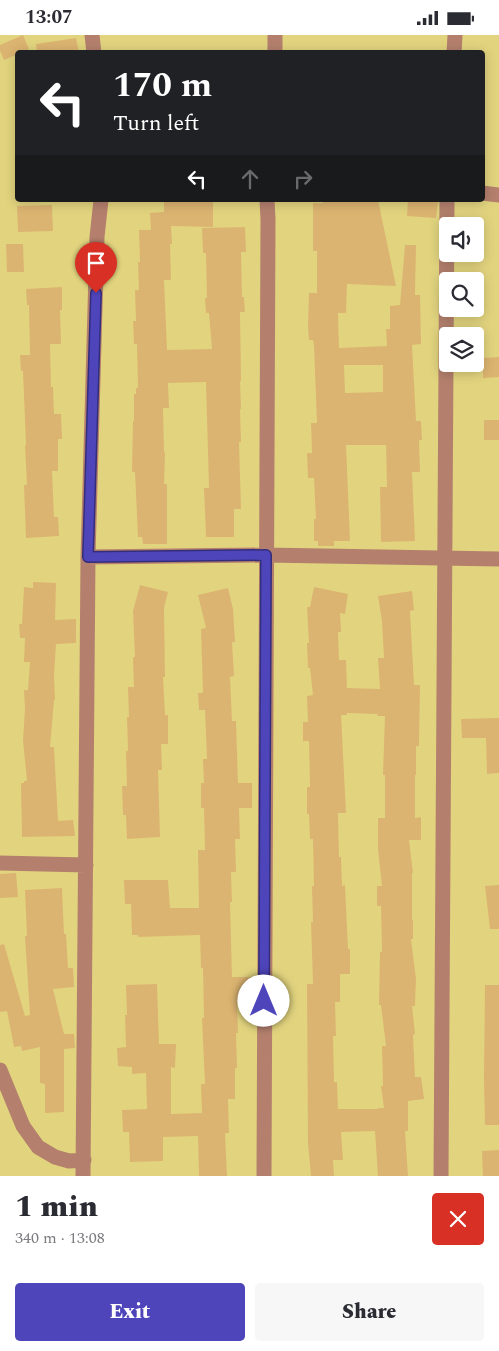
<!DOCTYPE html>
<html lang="en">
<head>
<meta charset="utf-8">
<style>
  body { margin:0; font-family:Spectral,serif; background:#f7f7f7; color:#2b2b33; height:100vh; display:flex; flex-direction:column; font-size:19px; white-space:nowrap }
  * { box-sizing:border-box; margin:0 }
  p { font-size:16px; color:#7c7c81 }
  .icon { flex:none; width:28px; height:28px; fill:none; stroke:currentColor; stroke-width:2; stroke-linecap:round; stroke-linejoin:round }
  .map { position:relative; height:1141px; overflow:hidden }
  .side { display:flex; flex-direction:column; background:#fff; flex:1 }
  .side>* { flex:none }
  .top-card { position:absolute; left:15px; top:15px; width:470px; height:152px; border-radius:5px; box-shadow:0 2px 12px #0003; background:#202124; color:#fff; overflow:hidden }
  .controls { position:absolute; left:439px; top:182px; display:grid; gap:10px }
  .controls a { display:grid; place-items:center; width:45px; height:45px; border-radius:5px; background:#fff; box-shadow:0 2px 12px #0003; font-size:25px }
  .pin { position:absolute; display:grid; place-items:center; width:42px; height:42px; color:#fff; margin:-51px -21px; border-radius:50% 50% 50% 0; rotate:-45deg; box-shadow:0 0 5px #0007 }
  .pin .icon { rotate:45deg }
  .me { position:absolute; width:55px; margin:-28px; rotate:0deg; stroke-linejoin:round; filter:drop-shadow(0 0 4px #0008) }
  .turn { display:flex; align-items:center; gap:18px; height:105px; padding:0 15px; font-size:22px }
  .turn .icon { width:65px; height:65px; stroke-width:2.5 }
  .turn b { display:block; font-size:35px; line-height:42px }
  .lanes { display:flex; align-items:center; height:48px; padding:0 15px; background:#0003; justify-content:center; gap:25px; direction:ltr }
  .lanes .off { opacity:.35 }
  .round { display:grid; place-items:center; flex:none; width:52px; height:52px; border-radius:5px; background:#f7f7f7 }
  .head { display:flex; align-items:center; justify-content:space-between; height:85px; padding:0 15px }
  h1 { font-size:30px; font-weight:800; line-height:38px }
  .button { display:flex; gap:10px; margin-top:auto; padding:10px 15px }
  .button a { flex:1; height:58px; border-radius:5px; background:#4e45bb; color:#fff; font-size:20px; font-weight:800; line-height:58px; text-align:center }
  .button a+a { background:#f7f7f7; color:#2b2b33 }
  .status { display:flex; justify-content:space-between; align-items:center; height:35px; padding:0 25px; background:#fff; direction:ltr }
  .status svg { height:14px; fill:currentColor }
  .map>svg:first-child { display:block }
  .building { fill:#dcb471; fill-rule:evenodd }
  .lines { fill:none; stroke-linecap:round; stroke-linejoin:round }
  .minor { stroke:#b4806d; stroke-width:15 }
  .route-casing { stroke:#332d7a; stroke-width:12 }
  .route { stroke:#4e45bb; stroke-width:9 }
</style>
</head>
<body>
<div class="status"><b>13:07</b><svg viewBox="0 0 49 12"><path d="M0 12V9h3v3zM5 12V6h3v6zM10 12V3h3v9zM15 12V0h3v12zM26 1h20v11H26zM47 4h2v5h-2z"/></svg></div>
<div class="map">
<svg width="499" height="1141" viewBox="0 0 499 1141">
  <rect width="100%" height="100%" fill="#e2d47e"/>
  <path class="building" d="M23,0L29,14L18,18V19L4,25L0,16V10Z
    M76,3L79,18H37L36,9Z
    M164,165H213V192L171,191L172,209H170L171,245H164L167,315L212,314L209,278H206L205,263H207L206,218H203L202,193L245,192L246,217H241L242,262H244L245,277H240L241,346H240L241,374H240L241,407H239L241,474H234V502H206L204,453H209L206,347L168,348L169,373H163L164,417L165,418L164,449H167V509H143L142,502H138L135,437H132L133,386H134V359H136V353H138L137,309H134L133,286H136L135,255H139L138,227H140L139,195H151L150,178L164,177Z
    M323,165H378L396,251L347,249L346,278H338L339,313L387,311L386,294H390V271L400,270L405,210H416L415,260H420L421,309L412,310L416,386H421L422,405H419L420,437H412L415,506L381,507L380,452H387L386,410H346L350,506H334V511H318V506H314V484H316L314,443H308L307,418H312L311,388H317L314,310L313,305H309L308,292L309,258H317V216H313V168H323ZM344,330H383V357L345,358Z
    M408,165H438L436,183L407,181Z
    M52,170L53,196L18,197L17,171Z
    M6,209H23L24,237H7Z
    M62,252V275H60L61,309H50L51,352H53L54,379H61L62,404H58V436H52L54,482H58L59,501L26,503L24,450H27L25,410H26L23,336H21L20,320H30L29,270H27L26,254Z
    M499,322V342L483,343V323Z
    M484,385H499V405H484Z
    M33,547L56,548L55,585L76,584V608L56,609L54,641L55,665H54L50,712H54L58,786L73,785L75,801L22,802L21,748H24V746H27L23,705L25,674L24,655H28L30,627H24L25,603H20L19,589H22L24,552L33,553Z
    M140,550L168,557L164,573L165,642H163L165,680H168V709H161L162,735H158L160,802L127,804L126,780H123L122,751H127L126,716H128L127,682H129L128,652H134L133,622H135L133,576Z
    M314,552L348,559L345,579L340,578L341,597H338L339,625H346L347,653L380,654L378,623H384L382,586L378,561L412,556L414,575L410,576L414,650H420L419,711H416V740H415V783L421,782V805H409L413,838H412V885H413V904H411L416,944L415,971H412L415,999L413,1000L415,1042H421L424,1064L408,1066V1096H405L408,1141H378L375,1096L341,1097L343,1125H333L334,1141H311L308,1108L307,949H313L311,887H313L312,851H314L313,804H310L309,779H307V752H310L309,706H303V687H308L307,661L313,660L310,633H308L307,608H309L307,572H310ZM347,678L378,679L377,681H385L383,740H385V783H378V814L382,851H377V871H381L382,917H380L379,970H381L386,1011H382L383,1051H381L384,1073H378V1074H338L337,1047H334L333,1001H336L335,967H340V939H350V914H348L345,850L342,851L341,822H339L338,778H346L341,680H347Z
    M228,553L233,574L235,607H232L234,641L230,642L232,686H236L238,748H252V773H239L240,804H235L236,837H231L232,867H230L232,942H255V967H237L238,998H236L237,1033H235V1064H228L229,1098H225L227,1141H199L198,1101L163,1102V1126L130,1127L129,1097H123L122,1075L147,1074L146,1038L132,1039V1032L118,1031L117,1013L126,1012L125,980H127L126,950L157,949L159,1009H176L175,1033L171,1032V1079L202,1078L201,1049H205L202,983H204L203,933H201L200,900L138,902V900H132L131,869H125L124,845H168L170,873H199L198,815H205L204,773H201V748H204L203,724H207L205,675H199L198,658H203L201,594L206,593L198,560Z
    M499,683V738L487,739L486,703H462L461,684Z
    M16,838L18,862L0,863V839Z
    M499,850V894H490L485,851Z
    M62,853L64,899H66L68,933H73L74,952L53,954L64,999H74L75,1013L64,1014V1077L45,1078V1049L40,1048V1012L22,1016L21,1011L14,1012L7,976L0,977V910L4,909L25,981L30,980L25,901H27L25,855Z
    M485,950H499V1090H485L484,1044Z
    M499,1115V1141H483L482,1116Z"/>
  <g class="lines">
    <path class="minor" d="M92,0L94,18
      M275,0V18
      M454,18L455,0
      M482,158L499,160
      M88,522L266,520L499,524
      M0,828L86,830
      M0,1035L23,1091L38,1112L55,1122L69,1126L84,1125
      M83,1141L88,522L97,202L101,165
      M264,1141L268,184L267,165
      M441,1141L447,165"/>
  </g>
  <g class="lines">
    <g class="route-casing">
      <path id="route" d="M96,258L88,522L266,520L264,966"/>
    </g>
    <use href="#route" class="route"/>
  </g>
</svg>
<div class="controls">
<a><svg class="icon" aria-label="sound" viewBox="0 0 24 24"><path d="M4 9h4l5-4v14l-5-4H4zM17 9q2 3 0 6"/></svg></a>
<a><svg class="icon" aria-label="search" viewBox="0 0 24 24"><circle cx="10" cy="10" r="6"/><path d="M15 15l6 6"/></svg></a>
<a><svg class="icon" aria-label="layers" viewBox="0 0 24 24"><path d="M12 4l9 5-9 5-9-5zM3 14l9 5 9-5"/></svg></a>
</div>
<div class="pin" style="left:96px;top:258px;background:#d93025"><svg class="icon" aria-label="arrive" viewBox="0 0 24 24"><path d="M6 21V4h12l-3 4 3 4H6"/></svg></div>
<svg class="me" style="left:264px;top:966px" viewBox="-20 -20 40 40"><circle r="19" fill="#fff"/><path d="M0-13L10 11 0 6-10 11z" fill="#4e45bb"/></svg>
<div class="top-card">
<div class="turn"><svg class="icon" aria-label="left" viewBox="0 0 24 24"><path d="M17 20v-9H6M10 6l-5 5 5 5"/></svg><div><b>170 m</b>Turn left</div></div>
<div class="lanes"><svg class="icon" aria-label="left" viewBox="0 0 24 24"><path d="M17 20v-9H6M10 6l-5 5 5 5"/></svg><svg class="icon off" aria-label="ahead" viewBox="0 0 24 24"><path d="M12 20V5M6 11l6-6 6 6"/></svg><svg class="icon off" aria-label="right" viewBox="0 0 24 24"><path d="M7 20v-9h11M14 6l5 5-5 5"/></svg></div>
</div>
</div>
<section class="side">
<div class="head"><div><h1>1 min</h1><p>340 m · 13:08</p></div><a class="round" style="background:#d93025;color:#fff"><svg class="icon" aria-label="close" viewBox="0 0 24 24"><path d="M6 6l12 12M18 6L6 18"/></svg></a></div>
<div class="button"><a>Exit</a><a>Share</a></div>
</section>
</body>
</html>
